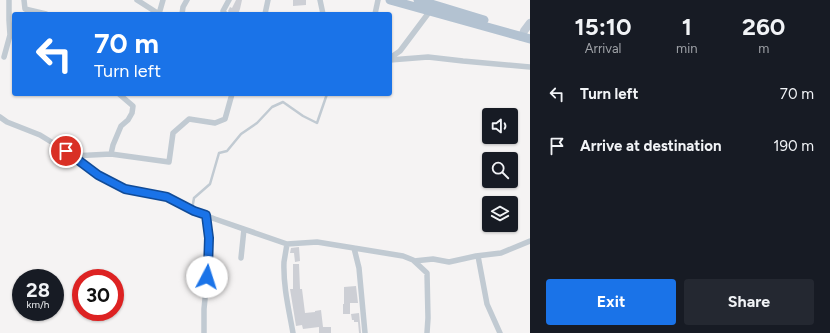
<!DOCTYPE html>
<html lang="en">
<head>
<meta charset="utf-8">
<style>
  body { margin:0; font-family:Figtree,sans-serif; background:#242831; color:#f1f3f6; height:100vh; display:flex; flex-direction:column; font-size:15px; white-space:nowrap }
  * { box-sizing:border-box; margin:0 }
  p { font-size:13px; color:#9ea1a6 }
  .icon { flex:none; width:22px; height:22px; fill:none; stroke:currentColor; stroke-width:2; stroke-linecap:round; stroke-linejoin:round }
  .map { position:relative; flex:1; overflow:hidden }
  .sheet { display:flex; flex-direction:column; background:#171b24; width:300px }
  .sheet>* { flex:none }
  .guide { position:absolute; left:12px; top:12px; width:380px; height:84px; border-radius:4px; box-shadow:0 1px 3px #0004; background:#1a73e8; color:#fff; overflow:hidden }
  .tools { position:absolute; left:482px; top:108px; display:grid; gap:8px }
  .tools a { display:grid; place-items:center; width:36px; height:36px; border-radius:4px; background:#171b24; box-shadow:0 1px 3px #0004; font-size:20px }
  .speed { position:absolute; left:12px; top:269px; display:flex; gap:8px; font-size:20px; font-weight:700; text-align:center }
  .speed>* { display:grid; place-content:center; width:52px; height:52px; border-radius:50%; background:#171b24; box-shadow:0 1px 3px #0004; line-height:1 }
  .speed small { font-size:10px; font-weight:400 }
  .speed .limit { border:6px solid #d22; background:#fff; color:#111 }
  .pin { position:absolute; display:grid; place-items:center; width:34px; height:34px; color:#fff; margin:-17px; border:2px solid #fff; border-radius:50%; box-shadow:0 1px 4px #0007 }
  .me { position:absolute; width:44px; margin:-22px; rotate:5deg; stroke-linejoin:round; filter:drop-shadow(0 0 3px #0008) }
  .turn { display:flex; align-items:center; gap:14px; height:84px; padding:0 16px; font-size:18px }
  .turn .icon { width:52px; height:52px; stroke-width:2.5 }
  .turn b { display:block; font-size:28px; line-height:34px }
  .eta { display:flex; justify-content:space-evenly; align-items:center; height:68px; text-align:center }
  .eta b { font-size:24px; font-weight:700; line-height:28px }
  .button { display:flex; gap:8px; margin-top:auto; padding:8px 16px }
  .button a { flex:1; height:46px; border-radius:4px; background:#1a73e8; color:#fff; font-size:16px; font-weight:700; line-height:46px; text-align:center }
  .button a+a { background:#242831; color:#f1f3f6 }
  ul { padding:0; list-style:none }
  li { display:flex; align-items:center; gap:12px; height:52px; padding:0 16px }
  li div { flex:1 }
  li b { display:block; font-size:15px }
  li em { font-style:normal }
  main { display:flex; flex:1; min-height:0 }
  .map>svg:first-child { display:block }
  .building { fill:#cdcfd5 }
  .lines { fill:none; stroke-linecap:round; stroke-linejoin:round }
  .service { stroke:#c1cad2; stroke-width:2.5 }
  .minor { stroke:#c1cad2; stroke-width:5.5 }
  .secondary { stroke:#c1cbd6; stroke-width:8 }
  .primary { stroke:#b3c2d1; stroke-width:9 }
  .route-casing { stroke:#114b97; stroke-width:10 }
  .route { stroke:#1a73e8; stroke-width:7 }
</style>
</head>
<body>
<main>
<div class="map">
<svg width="530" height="333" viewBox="0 0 530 333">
  <rect width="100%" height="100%" fill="#f5f3f3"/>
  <path class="building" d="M236,0H242L240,9L238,14H230L228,11L230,7L232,8Z
    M293,0H306V5L293,6Z
    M299,247L300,261L295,262L294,253H290L291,248Z
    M293,264H299L300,289H302L305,313L315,312V311L321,310L323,327H331V333H319V327L303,329L302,325L296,326L290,289H293Z
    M356,286L358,303H350V314H343V304H344V287Z
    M359,313L361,333H359L358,322H354V320H352L351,314Z"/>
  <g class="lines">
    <path class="service" d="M192,209L194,198L210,184L219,153L227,151L241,134L257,123L272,107L283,102L303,116L317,123L327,94"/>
    <path class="minor" d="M24,0L25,9L46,14
      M137,0L159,14L163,0
      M320,0L323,14
      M182,14L183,7L187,0
      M225,14L223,11L229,0
      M265,14L268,0
      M375,14L378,0
      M4,57L10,35L9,20V0
      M390,58L400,51L430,11
      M390,60L428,57L463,61L530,67
      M0,117L7,122L40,135L66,151L98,175L125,189L167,197L194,211L215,219L287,244L317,242L403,256L413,260L427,273L428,318L427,333
      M111,154L169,162L173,133L189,119L215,123L225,119L232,94
      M72,156L111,154L113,145L121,126L128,120L132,113L133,106L119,94
      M287,244C286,250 285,256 284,262C283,286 289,310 293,333
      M354,248L359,268L365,333
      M478,256L487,304L500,333
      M241,258L244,229
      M414,261L433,259L449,262L476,256L501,253L530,241
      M204,333V309L208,268L209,238L206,215"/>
    <path class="secondary" d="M522,37L524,31L530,23"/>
    <path class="primary" d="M390,0L530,39
      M418,0L484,20"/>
  </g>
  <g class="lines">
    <g class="route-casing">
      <path id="route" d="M66,151L98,175L125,189L167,197L194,211L206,215L209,238L208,268L207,277"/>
    </g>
    <use href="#route" class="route"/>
  </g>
</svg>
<div class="tools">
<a><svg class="icon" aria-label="sound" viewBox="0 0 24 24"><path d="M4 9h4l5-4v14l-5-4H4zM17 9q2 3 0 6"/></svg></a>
<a><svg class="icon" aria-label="search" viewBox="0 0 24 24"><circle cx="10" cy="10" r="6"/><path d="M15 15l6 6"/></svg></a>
<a><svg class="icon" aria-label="layers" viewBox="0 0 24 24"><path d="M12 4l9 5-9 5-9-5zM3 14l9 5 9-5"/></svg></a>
</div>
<div class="speed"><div>28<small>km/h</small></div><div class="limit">30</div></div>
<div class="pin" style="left:66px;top:151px;background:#d93025"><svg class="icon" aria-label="arrive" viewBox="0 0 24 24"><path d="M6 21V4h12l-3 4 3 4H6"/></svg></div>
<svg class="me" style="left:207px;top:277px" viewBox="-20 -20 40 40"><circle r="19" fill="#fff"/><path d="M0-13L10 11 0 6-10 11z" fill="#1a73e8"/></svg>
<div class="guide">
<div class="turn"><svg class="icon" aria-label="left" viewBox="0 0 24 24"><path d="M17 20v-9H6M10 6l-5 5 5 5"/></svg><div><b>70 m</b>Turn left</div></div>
</div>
</div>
<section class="sheet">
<div class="eta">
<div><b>15:10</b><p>Arrival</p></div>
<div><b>1</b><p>min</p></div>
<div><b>260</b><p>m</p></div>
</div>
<ul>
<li><svg class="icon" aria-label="left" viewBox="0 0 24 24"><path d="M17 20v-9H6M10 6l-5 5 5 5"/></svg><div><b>Turn left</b></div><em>70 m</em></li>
<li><svg class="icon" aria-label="arrive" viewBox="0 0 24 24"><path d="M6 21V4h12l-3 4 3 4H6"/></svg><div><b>Arrive at destination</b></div><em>190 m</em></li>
</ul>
<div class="button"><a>Exit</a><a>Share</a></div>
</section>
</main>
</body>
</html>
